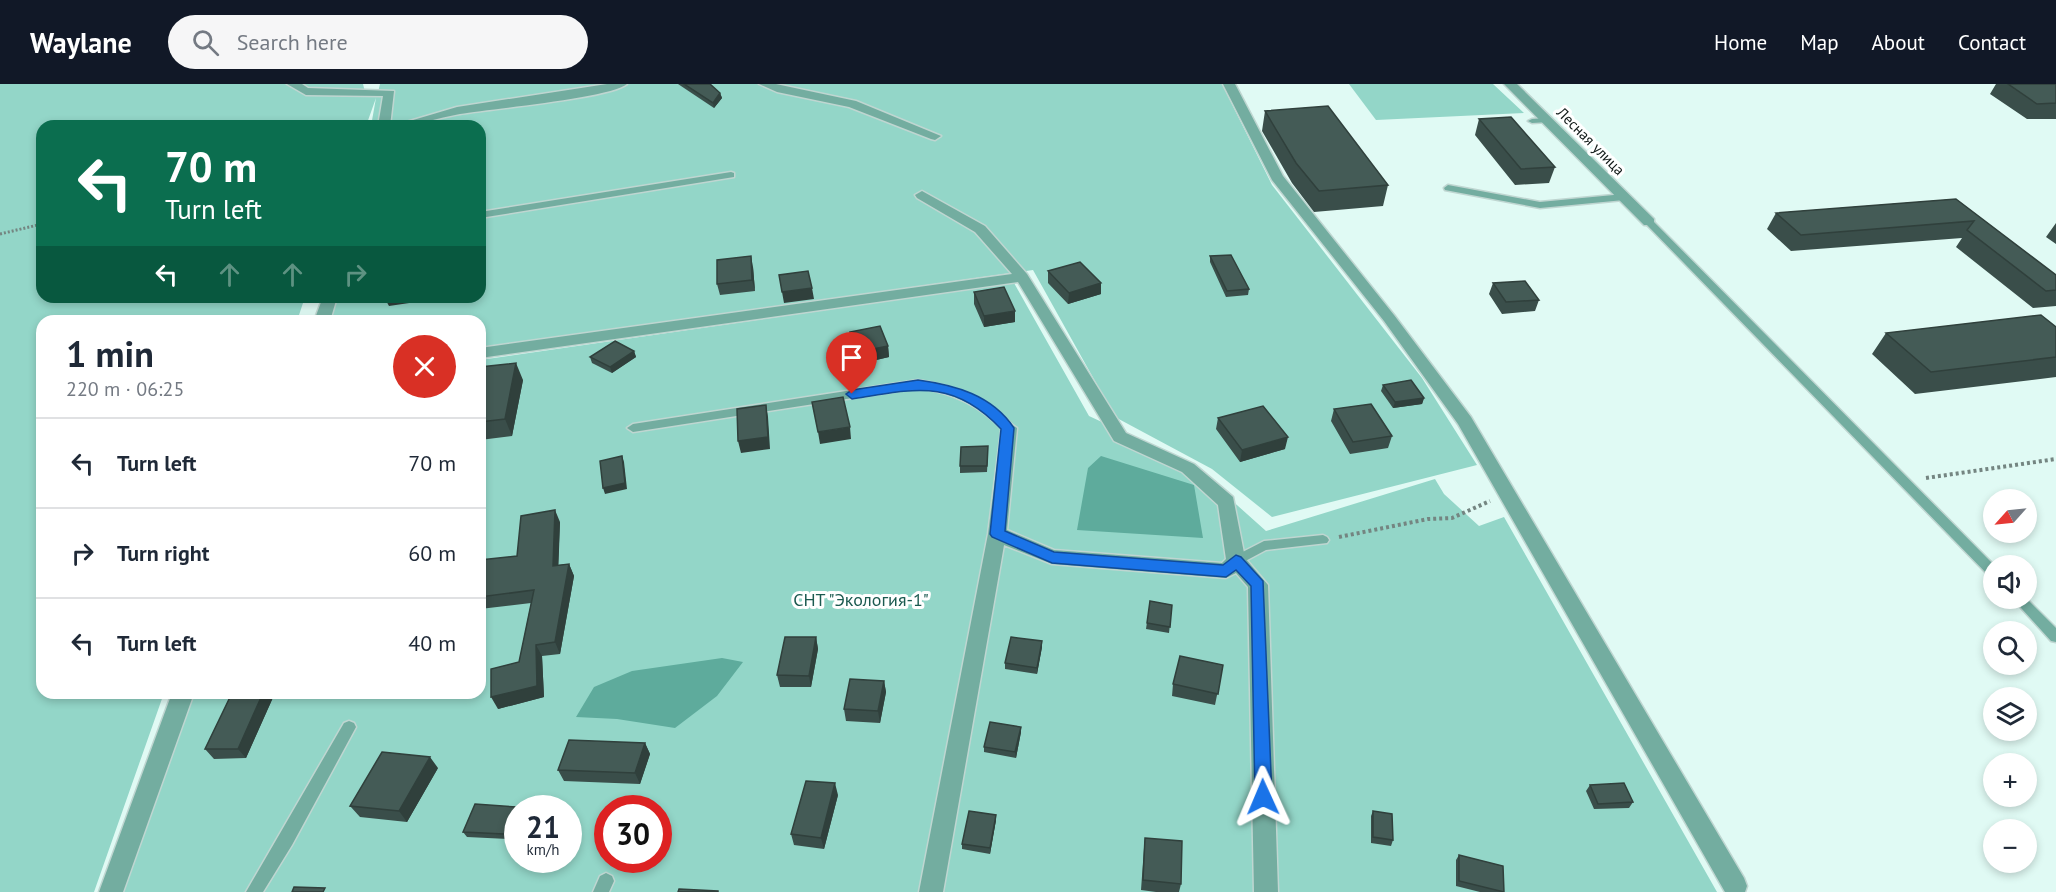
<!DOCTYPE html>
<html lang="en">
<head>
<meta charset="utf-8">
<style>
  body { margin:0; font-family:"PT Sans",sans-serif; background:#f6f6f7; color:#1f2937; height:100vh; display:flex; flex-direction:column; font-size:22px; white-space:nowrap }
  * { box-sizing:border-box; margin:0 }
  p { font-size:20px; color:#747a83 }
  .icon { flex:none; width:33px; height:33px; fill:none; stroke:currentColor; stroke-width:2; stroke-linecap:round; stroke-linejoin:round }
  .map { position:relative; flex:1; overflow:hidden }
  .panel { position:absolute; left:36px; top:231px; width:450px; height:384px; display:flex; flex-direction:column; background:#fff; border-radius:18px; box-shadow:0 3px 9px #0003 }
  .panel>* { flex:none }
  .hud { position:absolute; left:36px; top:36px; width:450px; height:183px; border-radius:18px; box-shadow:0 3px 9px #0003; background:#0b6e4f; color:#fff; overflow:hidden }
  .needle { width:39px; rotate:243deg }
  .buttons { position:absolute; left:1983px; top:405px; display:grid; gap:12px }
  .buttons a { display:grid; place-items:center; width:54px; height:54px; border-radius:50%; background:#fff; box-shadow:0 3px 9px #0003; font-size:30px }
  .speed { position:absolute; left:504px; top:711px; display:flex; gap:12px; font-size:30px; font-weight:700; text-align:center }
  .speed>* { display:grid; place-content:center; width:78px; height:78px; border-radius:50%; background:#fff; box-shadow:0 3px 9px #0003; line-height:1 }
  .speed small { font-size:15px; font-weight:400 }
  .speed .limit { border:9px solid #d22; background:#fff; color:#111 }
  .pin { position:absolute; display:grid; place-items:center; width:51px; height:51px; color:#fff; margin:-62px -26px; border-radius:50% 50% 50% 0; rotate:-45deg; box-shadow:0 0 6px #0007 }
  .pin .icon { rotate:45deg }
  .me { position:absolute; width:66px; margin:-33px; rotate:359deg; stroke-linejoin:round; filter:drop-shadow(0 0 4px #0008) }
  .turn { display:flex; align-items:center; gap:21px; height:126px; padding:0 30px; font-size:27px }
  .turn .icon { width:78px; height:78px; stroke-width:2.5 }
  .turn b { display:block; font-size:42px; line-height:51px }
  .lanes { display:flex; align-items:center; height:57px; padding:0 30px; background:#0003; justify-content:center; gap:30px; direction:ltr }
  .lanes .off { opacity:.35 }
  .round { display:grid; place-items:center; flex:none; width:63px; height:63px; border-radius:32px; background:#f6f6f7 }
  .head { display:flex; align-items:center; justify-content:space-between; height:102px; padding:0 30px }
  h1 { font-size:36px; font-weight:800; line-height:45px }
  ul { padding:0; list-style:none }
  li { display:flex; align-items:center; gap:18px; height:90px; padding:0 30px; border-top:2px solid #e0e1e3 }
  li div { flex:1 }
  li b { display:block; font-size:22px }
  li em { font-style:normal }
  header { display:flex; align-items:center; gap:36px; box-sizing:border-box; height:84px; padding:0 30px; background:#111827; color:#fff }
  header strong { font-size:28px }
  nav { display:flex; gap:33px; margin-inline-start:auto; font-size:21px }
  .search { width:420px; height:54px; background:#f6f6f7; display:flex; align-items:center; gap:15px; box-sizing:border-box; padding:0 21px; border-radius:33px; color:#747a83; font-size:22px }
  .map>svg:first-child { display:block }
  .green { fill:#93d6c8; fill-rule:evenodd }
  .water { fill:#5eab9c }
  .lines { fill:none; stroke-linecap:round; stroke-linejoin:round }
  .lane-casing { stroke:#bfd6d1; stroke-width:3 }
  .street-casing { stroke:#bfd6d1; stroke-width:3 }
  .path-far1 { stroke:#748581; stroke-width:3; stroke-dasharray:2 2; stroke-linecap:butt }
  .path { stroke:#748581; stroke-width:4; stroke-dasharray:3 3; stroke-linecap:butt }
  .lane { fill:#73ada0; fill-rule:evenodd }
  .street { fill:#73ada0; fill-rule:evenodd }
  .wall { fill:#3a4e4a }
  .shaded-wall { fill:#30403c }
  .building { fill:#445b56; stroke:#30403c; stroke-width:1.5 }
  .route { fill:#1a73e8; stroke:#114b97; stroke-width:1.5 }
  .labels { text-anchor:middle; dominant-baseline:central; stroke-width:6; stroke-linejoin:round; paint-order:stroke }
  .far-street-label { font-size:15px; fill:#101917; stroke:#fff }
  .park-label { font-size:18px; fill:#1b5a50; stroke:#fff }
</style>
</head>
<body>
<header>
<strong>Waylane</strong>
<div class="search"><svg class="icon" aria-label="search" viewBox="0 0 24 24"><circle cx="10" cy="10" r="6"/><path d="M15 15l6 6"/></svg>Search here</div>
<nav><a>Home</a><a>Map</a><a>About</a><a>Contact</a></nav>
</header>
<div class="map">
<svg width="2056" height="808" viewBox="0 0 2056 808">
  <rect width="100%" height="100%" fill="#e0faf4"/>
  <path class="green" d="M0,0H363L365,8L377,12L380,0H1222L1272,101L1422,294L1477,381L1272,433L1212,385L1115,333L1033,186L480,264V237H329L334,213H480V42H371L376,14L366,42H42V213H305L297,237H42V609H164L94,808H0Z
    M1349,0H1493L1524,29L1376,36Z
    M1014,199L1089,332L1190,379L1266,447L1435,395L1444,410L1479,442L1504,433L1717,808H99L183,609H480V276ZM518,724H568V776H518ZM608,724H658V776H608Z"/>
  <path class="water" d="M1101,372L1194,401L1203,454L1077,446L1088,384Z
    M722,574L743,578L717,612L675,644L617,635L576,633L594,603L632,587Z"/>
  <g class="lines">
    <g class="lane-casing">
      <path id="lane" d="M1546,34L1550,36L1549,38L1532,39L1528,37L1532,35Z
        M731,88L734,89V93L480,134V128Z
        M1448,101L1540,118L1624,110L1628,113L1624,116L1540,124L1445,106L1444,104Z
        M1649,135L1652,136L1995,482L1994,494L1989,492L1646,140L1644,138Z
        M918,296C954,302 991,313 1014,344L1012,347H1004C979,321 954,309 918,304L633,348L627,344L633,340Z
        M1323,451L1327,453L1329,456L1327,459L1266,466L1236,482L1231,480L1230,477L1231,474L1264,457Z
        M2012,514H2026L2056,544V558L2051,557Z
        M349,637L354,639L356,643L292,761L263,808H246L344,639Z
        M606,789L612,792L614,797L609,808H593L600,792Z"/>
    </g>
    <g class="street-casing">
      <path id="street" d="M287,0H302L308,4L394,7L390,42H378L383,12L306,11Z
        M607,0H627C611,14 489,25 460,30C437,34 417,42 393,42L457,23Z
        M759,0H776L856,17L941,52L935,56L931,55L849,23L777,8Z
        M1223,0H1235L1283,92L1394,231L1471,333L1744,794L1747,802L1745,808H1725L1458,340L1384,237L1272,96Z
        M1504,0H1517L1654,135V141H1644Z
        M922,107L985,142L1027,190L1126,349L1194,380L1233,413L1245,474L1268,501L1278,808H1254L1248,503L1236,489L1226,494L1052,480L1004,461L943,808H919L988,450L1002,340L1008,338L1017,344L1007,446L1054,466L1222,479L1226,475L1218,421L1182,388L1114,357L1018,198L480,274V264L1012,190L975,148L917,114L915,111Z
        M323,213H337L330,237H314Z
        M172,609H194L123,808H99Z"/>
    </g>
    <path class="path-far1" d="M0,150L42,140"/>
    <path class="path" d="M1926,394L2056,375
      M1339,453L1428,435L1452,434L1490,417"/>
    <use href="#lane" class="lane"/>
    <use href="#street" class="street"/>
  </g>
  <path class="wall" d="M678,0H710L720,9L722,14L714,24Z
    M1996,0H2056V35H2027L1990,10Z
    M1265,27L1388,101L1383,122L1314,128L1292,99L1262,47Z
    M1479,35L1555,83L1549,99L1515,101L1475,51Z
    M1956,115L2056,191V222L2033,224L1956,163L1962,154L1791,167L1767,145L1776,129Z
    M2056,139V160L2046,153Z
    M1210,172L1249,205L1248,211L1226,213L1210,178Z
    M753,183L755,207L720,211L717,200Z
    M1048,187L1101,199V210L1068,220L1048,199Z
    M1493,199L1539,216L1535,227L1502,230L1489,210Z
    M974,208L1015,238L984,243L974,220Z
    M2056,243V293L1915,310L1872,270L1886,249Z
    M850,248L888,262L889,273L859,280L852,259Z
    M634,267L636,273L612,289L592,279L590,273Z
    M480,283L523,296L512,352L480,356Z
    M1383,301L1424,314L1422,320L1393,324L1381,307Z
    M1334,325L1392,352L1388,364L1350,370L1331,337Z
    M1218,334L1285,365L1240,378L1216,345Z
    M988,368L987,388L960,389V382Z
    M560,438L558,481L569,480L574,492L560,570L542,572L544,613L498,625L519,578L531,519L480,525V477L517,472Z
    M1150,517L1172,521L1169,549L1146,545Z
    M816,553L818,565L811,603H780L777,591Z
    M1042,557V563L1037,590L1005,585V579Z
    M1223,581L1215,621L1172,612L1173,600Z
    M884,597L886,608L880,639L846,637L844,625Z
    M232,609H275L246,674L214,675L205,665Z
    M1021,648L1016,674L984,668V663Z
    M645,659L650,670L640,700L564,697L558,686Z
    M438,684L407,738L360,733L350,722Z
    M1590,701L1633,718L1629,724L1594,725L1586,707Z
    M838,711L824,765L794,761L791,750Z
    M518,726V732L508,755L467,753L463,748Z
    M1373,727L1393,756L1391,762L1371,759V732Z
    M996,736L990,770L962,765V760Z
    M1145,754L1181,800L1179,808H1156L1141,806L1144,764Z
    M1459,771L1504,808H1480L1456,802V776Z"/>
  <path class="shaded-wall" d="M720,9L722,14L714,24L713,19Z
    M751,172L753,183L755,207L752,196Z
    M1101,199V210L1068,220L1069,209Z
    M812,204L814,215L784,219L782,208Z
    M384,213H418L416,218L389,222Z
    M1015,227V238L984,243V232Z
    M888,262L889,273L859,280L858,268Z
    M634,267L636,273L612,289L610,283Z
    M516,279L523,296L512,352L505,335Z
    M1424,314L1422,320L1393,324L1395,318Z
    M766,321L768,333L770,365L741,369L738,357Z
    M850,343L851,355L820,360L818,348Z
    M1288,353L1285,365L1240,378L1242,366Z
    M622,372L624,378L627,405L605,410L603,404Z
    M555,426L560,438L558,494L553,482Z
    M569,480L574,492L560,570L555,558Z
    M816,553L818,565L811,603L809,592Z
    M1042,557V563L1037,590V584Z
    M536,561L542,572L544,613L498,625L491,613Z
    M884,597L886,608L880,639L878,627Z
    M263,609H275L246,674L238,665Z
    M1021,643V648L1016,674L1015,668Z
    M645,659L650,670L640,700L635,689Z
    M430,673L438,684L407,738L399,727Z
    M835,699L838,711L824,765L821,754Z
    M516,723L518,726V732L508,755L504,750Z
    M996,731V736L990,770V764Z"/>
  <path class="building" d="M684,0H710L720,9L713,19Z
    M2008,0H2056V19L2037,20Z
    M1328,22L1388,101L1319,107L1296,79L1265,27Z
    M1511,33L1555,83L1521,85L1479,35Z
    M442,38L441,42H419V41Z
    M1956,115L2056,191V206L2046,207L1967,146L1974,137L1801,151L1776,129Z
    M1231,171L1249,205L1227,207L1210,172Z
    M751,172L752,196L717,200V176Z
    M1080,178L1101,199L1069,209L1048,187Z
    M808,187L812,204L782,208L779,191Z
    M1525,197L1539,216L1506,218L1493,199Z
    M1004,203L1015,227L984,232L974,208Z
    M2041,231L2056,243V273L1931,288L1886,249Z
    M880,242L888,262L858,268L850,248Z
    M615,257L634,267L610,283L590,273Z
    M516,279L505,335L480,338V283Z
    M1411,296L1424,314L1395,318L1383,301Z
    M843,313L850,343L818,348L812,318Z
    M1371,320L1392,352L1353,358L1334,325Z
    M766,321L768,353L738,357L737,325Z
    M1263,322L1288,353L1242,366L1218,334Z
    M988,362L987,382H960L961,363Z
    M622,372L625,399L603,404L600,377Z
    M555,426L553,482L569,480L555,558L536,561L537,602L491,613V585L519,578L534,506L480,513V476L517,472L521,432Z
    M1150,517L1172,521L1170,543L1147,539Z
    M785,553H816L809,592L777,591Z
    M1011,553L1042,557L1037,584L1005,579Z
    M1180,572L1223,581L1218,610L1173,600Z
    M850,595L884,597L878,627L844,625Z
    M232,609H263L238,665H205Z
    M990,638L1021,643L1015,668L984,663Z
    M569,656L645,659L635,689L558,686Z
    M382,668L430,673L399,727L350,722Z
    M806,697L835,699L821,754L791,750Z
    M1624,699L1633,718L1598,720L1590,701Z
    M475,720L516,723L504,750L463,748Z
    M969,727L996,731L990,764L962,760Z
    M1373,727L1392,730L1393,756L1373,753Z
    M1145,754L1182,757L1181,800L1143,796Z
    M1459,771L1503,782L1504,808L1459,797Z
    M294,803L325,804L323,808H292Z
    M679,805L718,807V808H678Z"/>
  <path class="route" d="M918,296C955,301 992,311 1014,344L1005,447L1054,468L1223,481L1236,471L1241,473L1263,497L1272,713L1269,719L1263,721L1257,719L1255,713L1251,502L1236,486L1226,493L1052,479L992,453L990,450L1001,345C953,294 915,305 852,315L846,310L852,306Z"/>
  <g class="labels">
    <g class="far-street-label">
      <text transform="translate(1591 57) rotate(45)">Лесная улица</text>
    </g>
    <g class="park-label">
      <text x="861" y="515">СНТ "Экология-1"</text>
    </g>
  </g>
</svg>
<div class="buttons">
<a><svg class="needle" viewBox="-14 -14 28 28"><path d="M0-13l5 13h-10z" fill="#e53935"/><path d="M0 13l5-13h-10z" fill="#747a83"/></svg></a>
<a><svg class="icon" aria-label="sound" viewBox="0 0 24 24"><path d="M4 9h4l5-4v14l-5-4H4zM17 9q2 3 0 6"/></svg></a>
<a><svg class="icon" aria-label="search" viewBox="0 0 24 24"><circle cx="10" cy="10" r="6"/><path d="M15 15l6 6"/></svg></a>
<a><svg class="icon" aria-label="layers" viewBox="0 0 24 24"><path d="M12 4l9 5-9 5-9-5zM3 14l9 5 9-5"/></svg></a>
<a>+</a>
<a>−</a>
</div>
<div class="speed"><div>21<small>km/h</small></div><div class="limit">30</div></div>
<div class="pin" style="left:852px;top:310px;background:#d93025"><svg class="icon" aria-label="arrive" viewBox="0 0 24 24"><path d="M6 21V4h12l-3 4 3 4H6"/></svg></div>
<svg class="me" style="left:1263px;top:713px" viewBox="-20 -20 40 40"><path d="M0-17L14 15 0 8-14 15z" fill="#1a73e8" stroke="#fff" stroke-width="4"/></svg>
<div class="hud">
<div class="turn"><svg class="icon" aria-label="left" viewBox="0 0 24 24"><path d="M17 20v-9H6M10 6l-5 5 5 5"/></svg><div><b>70 m</b>Turn left</div></div>
<div class="lanes"><svg class="icon" aria-label="left" viewBox="0 0 24 24"><path d="M17 20v-9H6M10 6l-5 5 5 5"/></svg><svg class="icon off" aria-label="ahead" viewBox="0 0 24 24"><path d="M12 20V5M6 11l6-6 6 6"/></svg><svg class="icon off" aria-label="ahead" viewBox="0 0 24 24"><path d="M12 20V5M6 11l6-6 6 6"/></svg><svg class="icon off" aria-label="right" viewBox="0 0 24 24"><path d="M7 20v-9h11M14 6l5 5-5 5"/></svg></div>
</div>
<section class="panel">
<div class="head"><div><h1>1 min</h1><p>220 m · 06:25</p></div><a class="round" style="background:#d93025;color:#fff"><svg class="icon" aria-label="close" viewBox="0 0 24 24"><path d="M6 6l12 12M18 6L6 18"/></svg></a></div>
<ul>
<li><svg class="icon" aria-label="left" viewBox="0 0 24 24"><path d="M17 20v-9H6M10 6l-5 5 5 5"/></svg><div><b>Turn left</b></div><em>70 m</em></li>
<li><svg class="icon" aria-label="right" viewBox="0 0 24 24"><path d="M7 20v-9h11M14 6l5 5-5 5"/></svg><div><b>Turn right</b></div><em>60 m</em></li>
<li><svg class="icon" aria-label="left" viewBox="0 0 24 24"><path d="M17 20v-9H6M10 6l-5 5 5 5"/></svg><div><b>Turn left</b></div><em>40 m</em></li>
</ul>
</section>
</div>
</body>
</html>
